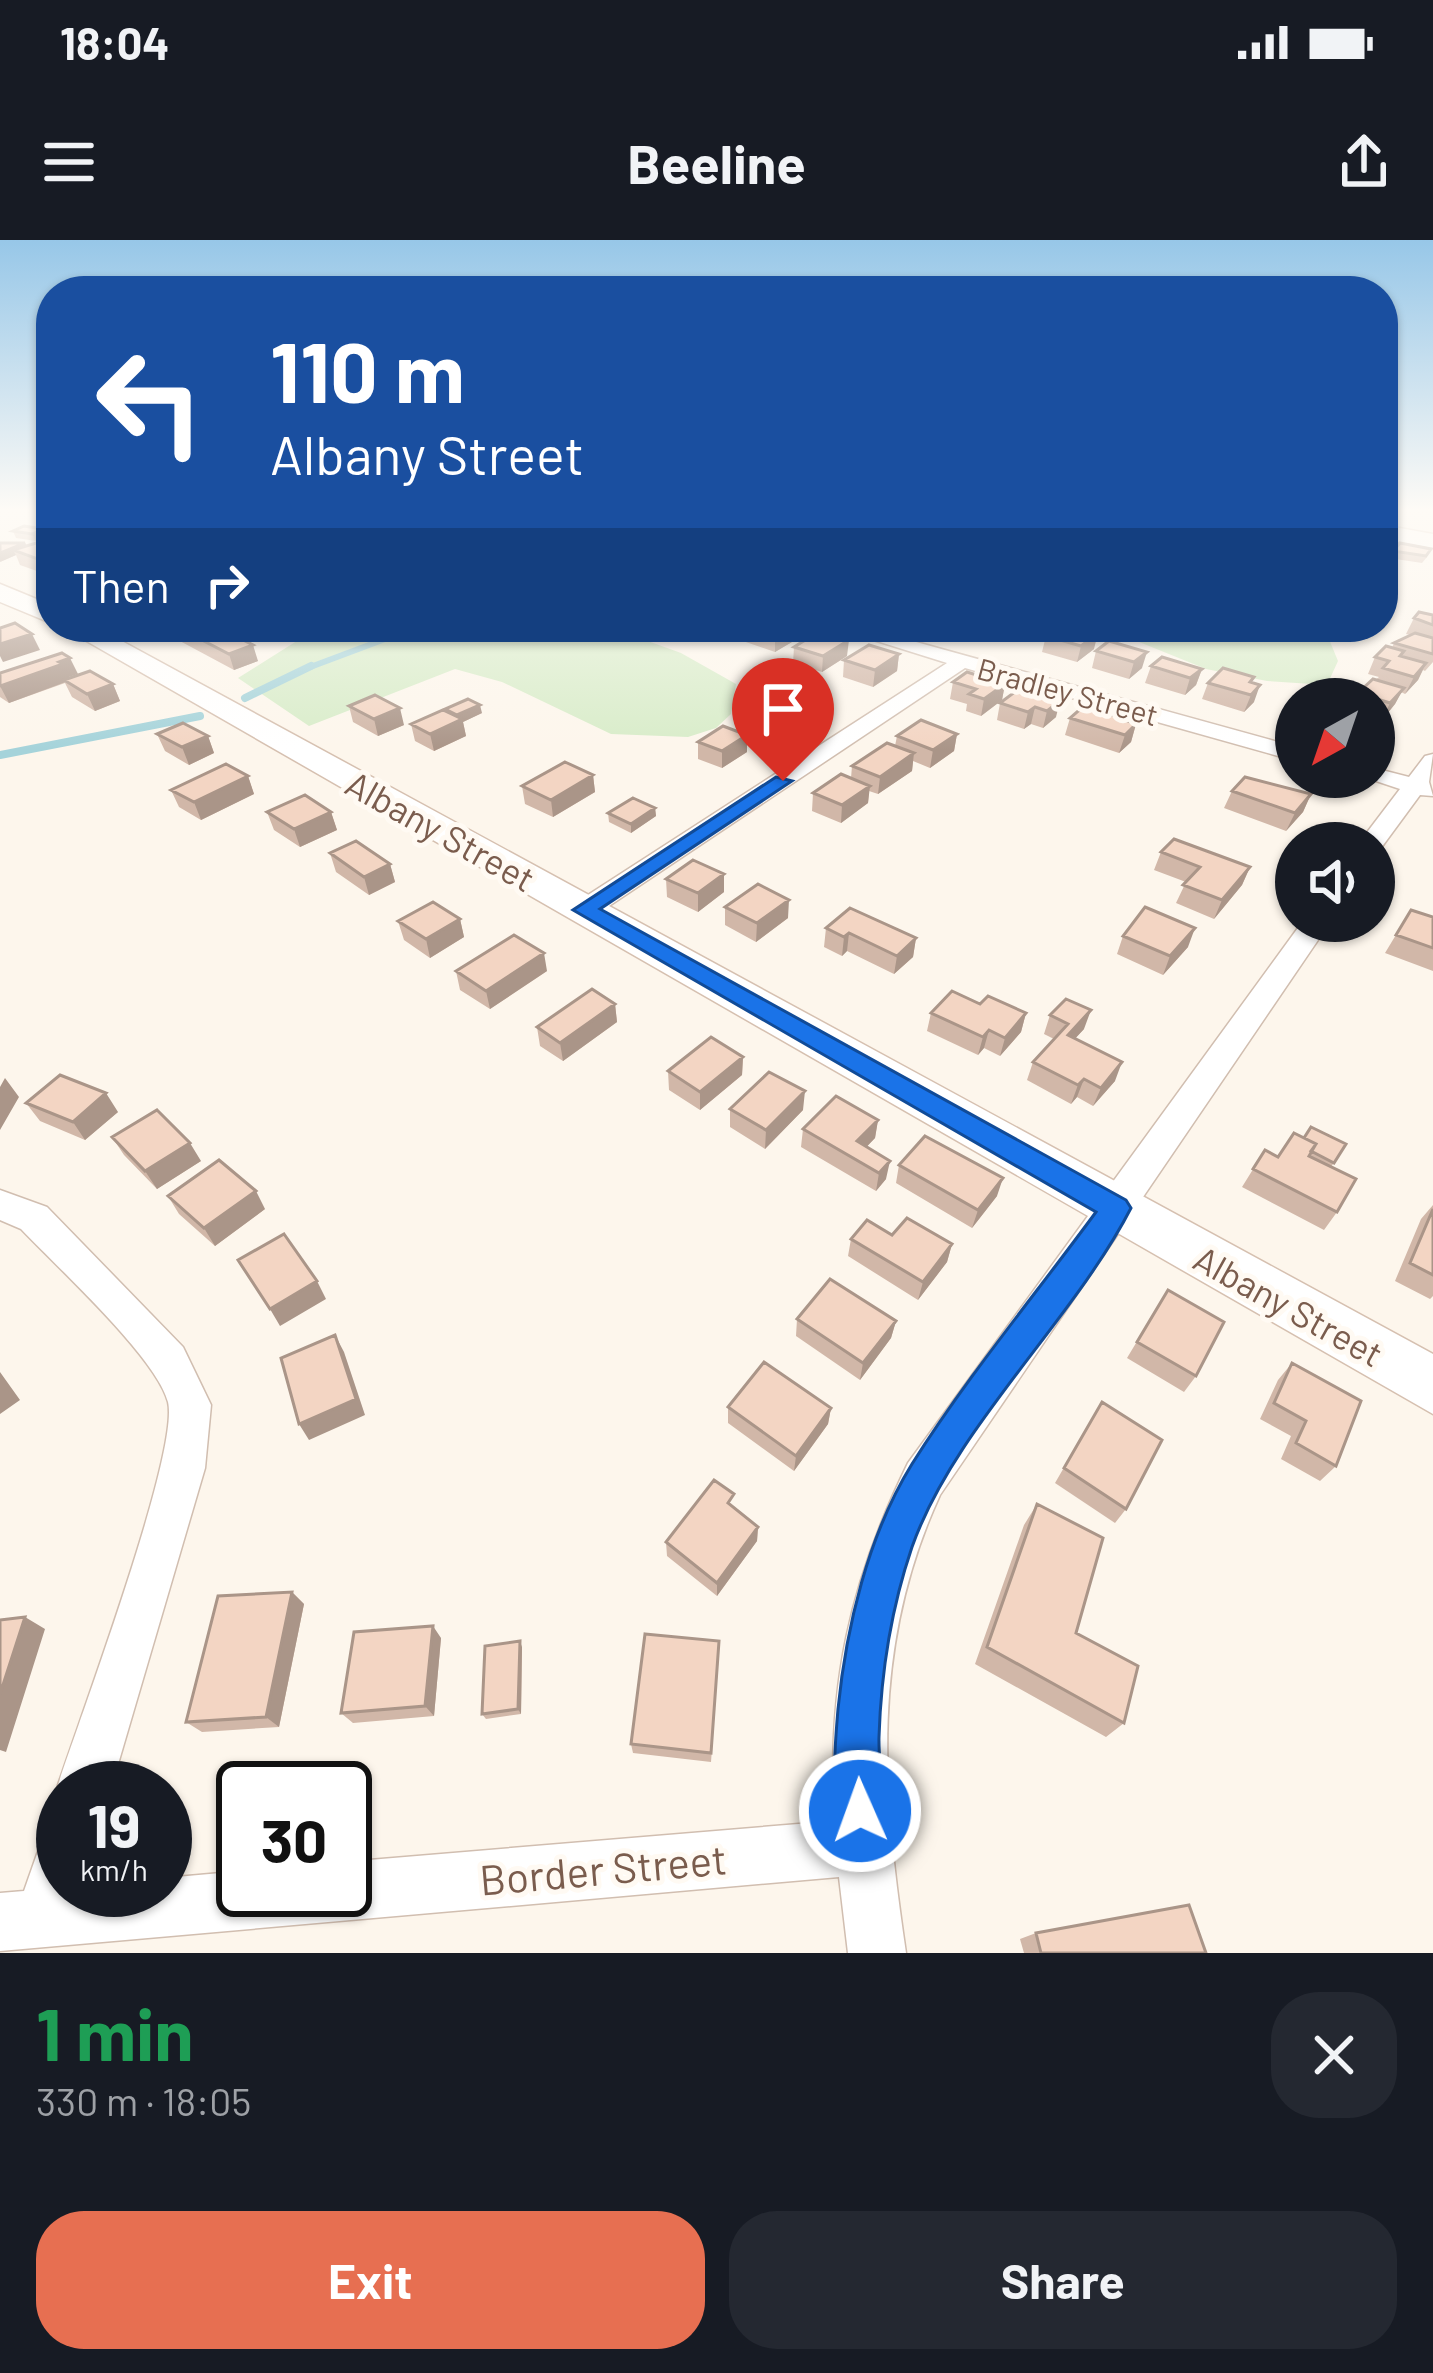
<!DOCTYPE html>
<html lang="en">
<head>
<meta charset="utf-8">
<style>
  body { margin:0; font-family:Barlow,sans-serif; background:#242831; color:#f1f3f6; height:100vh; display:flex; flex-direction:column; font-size:45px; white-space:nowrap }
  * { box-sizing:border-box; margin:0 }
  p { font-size:39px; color:#9ea1a6 }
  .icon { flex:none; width:66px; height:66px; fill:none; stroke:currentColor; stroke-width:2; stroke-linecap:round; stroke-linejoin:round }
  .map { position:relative; height:1713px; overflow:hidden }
  .panel { display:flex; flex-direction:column; background:#171b24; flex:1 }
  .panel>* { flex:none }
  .hud { position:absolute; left:36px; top:36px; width:1362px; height:366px; border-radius:48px; box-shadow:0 3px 9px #0004; background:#1a4fa0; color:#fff; overflow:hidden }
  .needle { width:78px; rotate:220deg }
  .buttons { position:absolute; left:1275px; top:438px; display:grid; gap:24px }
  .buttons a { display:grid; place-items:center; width:120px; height:120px; border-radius:50%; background:#171b24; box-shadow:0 3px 9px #0004; font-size:60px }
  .speed { position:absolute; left:36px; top:1521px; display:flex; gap:24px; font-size:60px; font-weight:700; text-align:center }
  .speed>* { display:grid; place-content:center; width:156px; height:156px; border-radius:50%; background:#171b24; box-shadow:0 3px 9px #0004; line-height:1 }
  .speed small { font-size:30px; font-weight:400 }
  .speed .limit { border:6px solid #111; border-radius:18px; background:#fff; color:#111 }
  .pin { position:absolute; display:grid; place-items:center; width:102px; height:102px; color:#fff; margin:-123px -51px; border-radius:50% 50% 50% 0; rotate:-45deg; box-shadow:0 0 12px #0007 }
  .pin .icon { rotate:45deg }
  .me { position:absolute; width:132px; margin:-66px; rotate:358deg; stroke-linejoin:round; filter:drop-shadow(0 0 9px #0008) }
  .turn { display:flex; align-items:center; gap:42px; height:252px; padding:0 36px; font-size:54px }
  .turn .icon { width:156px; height:156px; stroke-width:2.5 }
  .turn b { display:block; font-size:84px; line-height:102px }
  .then { display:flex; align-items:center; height:114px; padding:0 36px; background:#0003; gap:24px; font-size:45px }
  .round { display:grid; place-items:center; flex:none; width:126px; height:126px; border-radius:48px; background:#242831 }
  .overview { display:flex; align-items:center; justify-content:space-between; height:204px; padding:0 36px }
  h1 { font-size:72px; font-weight:700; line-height:90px; color:#1e9e55 }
  .action { display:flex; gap:24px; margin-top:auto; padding:24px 36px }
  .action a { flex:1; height:138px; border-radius:48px; background:#e76f51; color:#fff; font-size:48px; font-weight:700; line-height:138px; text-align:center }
  .action a+a { background:#242831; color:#f1f3f6 }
  .status { display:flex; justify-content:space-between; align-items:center; height:84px; padding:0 60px; background:#171b24; direction:ltr }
  .status svg { height:33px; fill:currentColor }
  header { display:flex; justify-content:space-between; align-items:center; height:156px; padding:0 36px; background:#171b24; font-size:54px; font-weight:700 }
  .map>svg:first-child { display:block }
  .green { fill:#d8ecc9 }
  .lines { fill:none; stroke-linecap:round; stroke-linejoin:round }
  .stream-far1 { stroke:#a5d3da; stroke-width:6 }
  .stream { stroke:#a5d3da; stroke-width:8 }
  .street-casing { stroke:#d1beb0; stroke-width:3 }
  .secondary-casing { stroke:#d6c0b0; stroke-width:3 }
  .street { fill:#fff; fill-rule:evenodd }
  .secondary { fill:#fff; fill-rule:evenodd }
  .wall { fill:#d1b7a8 }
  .shaded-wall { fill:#aa9588 }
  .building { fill:#f3d5c3; stroke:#aa9588; stroke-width:3 }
  .route { fill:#1a73e8; stroke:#114b97; stroke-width:3 }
  .labels { text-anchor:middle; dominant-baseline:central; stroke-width:10; stroke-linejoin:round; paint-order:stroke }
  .far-street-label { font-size:30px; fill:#7a5c4d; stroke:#fffaf3 }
  .street-label { font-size:36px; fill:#7a5c4d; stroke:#fffaf3 }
  .near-street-label { font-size:42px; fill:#7a5c4d; stroke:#fffaf3 }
</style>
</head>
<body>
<div class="status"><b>18:04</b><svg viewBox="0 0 49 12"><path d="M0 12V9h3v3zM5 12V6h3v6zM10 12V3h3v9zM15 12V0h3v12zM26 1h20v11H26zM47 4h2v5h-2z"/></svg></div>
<header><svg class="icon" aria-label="menu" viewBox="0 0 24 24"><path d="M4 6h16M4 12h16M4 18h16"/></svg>Beeline<svg class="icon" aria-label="share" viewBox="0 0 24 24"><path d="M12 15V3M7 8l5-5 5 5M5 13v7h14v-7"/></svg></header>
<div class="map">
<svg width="1433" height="1713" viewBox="0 0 1433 1713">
  <rect width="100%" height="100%" fill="#fdf6ec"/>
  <path class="green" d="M319,387H609L681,413L736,444L731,474L716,488L688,497L611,494L502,442L455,429L309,486L238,438Z
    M1102,387H1324L1338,421L1327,445L1267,441L1206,429Z"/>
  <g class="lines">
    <path class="stream-far1" d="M305,429L417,387"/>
    <path class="stream" d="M245,458L311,426
      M0,515L200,476"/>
    <g class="street-casing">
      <path id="street" d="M832,387H862L1296,507V521L965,428L594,676H574L570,670L574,664L947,423Z
        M1433,514L1429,542L1433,556L1420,555L1381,608L1359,603L1400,549L1364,537H1374V528L1409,537L1425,516Z
        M1303,681H1331L940,1255C870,1407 882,1551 906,1713H848L839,1637L0,1711V1653L24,1651L43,1597L63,1589V1650H165V1638L243,1631V1650H345V1622L835,1581C826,1449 850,1341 908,1223Z
        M0,950L47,967L183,1107L211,1165L205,1228L111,1548H63V1562L57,1548C78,1483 180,1212 168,1162C157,1118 56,1026 21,989L0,980Z"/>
    </g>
    <g class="secondary-casing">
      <path id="secondary" d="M1383,285L1433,294V308L1383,299Z
        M0,344L51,365V383L0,362Z
        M62,387H96L1433,1114V1174Z"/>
    </g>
    <use href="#street" class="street"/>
    <use href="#secondary" class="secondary"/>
  </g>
  <path class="wall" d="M43,289L46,296L36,301L16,298L13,291Z
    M25,303L27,306L51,309V336L20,325L16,315L0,322Z
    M1393,311L1427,317L1422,323L1389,318Z
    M1433,375V422L1425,431L1423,430L1418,440L1405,454L1401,452L1395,464L1382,480L1379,479L1374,490V459H1356L1358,453L1379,437L1368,434L1375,417L1392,408L1394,403L1411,395L1406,394L1414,378Z
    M163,387H217L258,421L234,430L165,393Z
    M259,387H307L285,402L262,398Z
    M740,387H798L797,399L775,412L740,400Z
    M1046,396L1094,409L1077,422L1042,412Z
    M1109,401L1142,428L1129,439L1092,428L1096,411Z
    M794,407L847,416L822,432L793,423Z
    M899,414L897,431L873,447L843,437L844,420Z
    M1151,426L1202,429L1196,445L1185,455L1145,443Z
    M0,433L69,437L113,444L120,461L95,471L72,457L65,443L9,463L0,457Z
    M953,442L1005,444L1002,460L981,476L966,471L967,464L950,459Z
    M1208,443H1252L1254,462L1244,472L1202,459Z
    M1020,448L1056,477L1043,488L1031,484L1024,489L997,480L1000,463Z
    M825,458L824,466L803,481L786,475L785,488L763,504L747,498V512L722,528L698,519V502L741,493V478L780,469V464Z
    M349,466L404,485L378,496L353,482Z
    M445,469L482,473L463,482L466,496L434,511L415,501L411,484L446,471Z
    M1070,478L1136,484L1131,502L1119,513L1065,495Z
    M157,494L208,496L214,513L189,525L165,511Z
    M957,494L954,511L930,528L913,521L912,531L878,554L869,551L868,563L841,583L812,571L813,553L851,538L852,526L895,506L897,496Z
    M593,535L595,552L553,577L525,564L522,546Z
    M248,536L254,554L201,580L179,567L171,550Z
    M1232,551L1311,554L1303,572L1286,591L1224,568Z
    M655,568L656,576L631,593L609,582L608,573Z
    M267,572H331L337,590L300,607L274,590Z
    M1161,612L1250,627L1242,645L1214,679L1176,663L1186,642L1154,630Z
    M330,613L390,624L395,642L369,655L336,632Z
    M724,634V652L698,672L667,657L666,639Z
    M725,667L788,678L756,702L725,685Z
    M1411,670L1433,677V731L1385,713Z
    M460,679L464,697L430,718L404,700L398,681Z
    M826,688L916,698L913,717L894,734L847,711L842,716L824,707Z
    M1123,696L1188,707L1163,735L1117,714Z
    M456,731H547L490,769L460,750Z
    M615,764L617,782L563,821L540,806L537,787Z
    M980,764L1026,773L1021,792L1000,816L984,808L978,815L927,791L931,773Z
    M1050,775L1084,789L1075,798L1115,841L1093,866L1077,857L1071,864L1027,840L1033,822L1054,799L1044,794Z
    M743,817L742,835L700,870L669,850L668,831Z
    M26,863L118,872L85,900L40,881Z
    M730,869L803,870L765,909L730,887Z
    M878,880L875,898L866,907L886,939L876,951L801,907L803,889Z
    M112,897L201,921L157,949L124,915Z
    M1304,898L1346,904L1331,927L1337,972L1324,990L1242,947L1265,910L1278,917Z
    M899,925L997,956L972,988L896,943Z
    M168,956L265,969L215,1006L179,974Z
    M1433,965V1056L1430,1059L1395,1041L1421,979Z
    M892,995L952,1004L947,1022L918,1060L848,1016L851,999Z
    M1168,1050L1196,1136L1184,1152L1127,1118Z
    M797,1079L896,1081L891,1098L860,1140L796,1096Z
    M1292,1123L1336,1226L1320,1241L1281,1219L1291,1196L1260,1179L1278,1140Z
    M1102,1162L1126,1269L1115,1283L1055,1243Z
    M728,1167L831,1168L828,1184L794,1231L728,1183Z
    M1037,1264L1076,1393L1124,1483L1106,1497L975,1424L1024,1285Z
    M734,1268L758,1287L757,1301L717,1356L667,1316L666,1302Z
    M292,1352L304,1364L279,1487L202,1492L186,1482Z
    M441,1398L434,1476L353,1483L341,1473Z
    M522,1407L521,1474L486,1479L482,1474Z
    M719,1413L711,1522L633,1513L631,1504Z
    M1036,1693L1206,1713H1024L1020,1699Z"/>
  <path class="shaded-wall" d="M43,289L46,296L36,301L32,294Z
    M25,303L29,310H13L16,315L0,322V313Z
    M51,319V336H50L43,321Z
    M280,387H307L285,402Z
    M791,387H798L797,399L775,412V396Z
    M1098,393L1094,409L1077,422L1081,406Z
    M32,394L40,410L3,422L0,416V404Z
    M849,400L847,416L822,432L823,416Z
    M253,405L258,421L234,430L229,414Z
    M1147,412L1142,428L1129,439L1134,422Z
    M899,414L897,431L873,447L875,430Z
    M70,418L78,434L69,437L71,440L9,463L0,446Z
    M1426,423L1418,440L1405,454L1414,437Z
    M1202,429L1196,445L1185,455L1190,438Z
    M113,444L120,461L95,471L87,454Z
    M1005,444L1002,460L981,476L984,459Z
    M1260,445L1254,462L1244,472L1251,455Z
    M1404,448L1395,464L1382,480L1390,463Z
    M825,458L824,466L803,481V472Z
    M1060,461L1056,477L1043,488L1047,471Z
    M480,465L482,473L463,482L466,496L434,511L430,494L457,475Z
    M1035,467L1031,484L1024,489L1028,472Z
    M400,468L404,485L378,496L374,479Z
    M786,471L785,488L763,504L764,487Z
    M1136,484L1131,502L1119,513L1125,495Z
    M957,494L954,511L930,528L933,510Z
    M747,495V512L722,528V511Z
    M208,496L214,513L189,525L182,507Z
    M914,513L912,531L878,554L880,537Z
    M593,535L595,552L553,577L551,560Z
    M248,536L254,554L201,580L194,562Z
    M870,546L868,563L841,583L842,565Z
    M1311,554L1303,572L1286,591L1295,573Z
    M655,568L656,576L631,593V584Z
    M331,572L337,590L300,607L294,589Z
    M390,624L395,642L369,655L364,637Z
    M1250,627L1242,645L1214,679L1222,660Z
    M724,634V652L698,672V653Z
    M789,660L788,678L756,702L757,683Z
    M460,679L464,697L430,718L426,699Z
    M1195,688L1188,707L1163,735L1170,716Z
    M849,693L847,711L842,716L844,697Z
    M916,698L913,717L894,734L897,716Z
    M544,713L547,731L490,769L486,751Z
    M615,764L617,782L563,821L560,803Z
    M1091,770L1084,789L1062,813L1068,795Z
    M1026,773L1021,792L1000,816L1005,798Z
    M989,790L984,808L978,815L983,797Z
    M743,817L742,835L700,870V852Z
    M1122,822L1115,841L1093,866L1101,848Z
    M5,838L19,857L0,890V847Z
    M1084,839L1077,857L1071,864L1078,845Z
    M805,851L803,870L765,909L766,890Z
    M106,853L118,872L85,900L73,882Z
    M878,880L875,898L854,920L857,901Z
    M190,903L201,921L157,949L145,931Z
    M890,921L886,939L876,951L879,933Z
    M1003,938L997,956L972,988L978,970Z
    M256,951L265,969L215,1006L204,988Z
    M952,1004L947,1022L918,1060L923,1042Z
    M317,1041L326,1059L280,1086L270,1069Z
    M896,1081L891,1098L860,1140L863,1123Z
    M335,1095L344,1112L365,1175L309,1200L299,1184Z
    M0,1132L20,1160L0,1174Z
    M831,1168L828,1184L794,1231L796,1216Z
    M758,1287L757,1301L717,1356V1343Z
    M292,1352L304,1364L279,1487L266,1477Z
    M25,1377L45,1389L6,1512L0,1510V1454Z
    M433,1386L441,1398L434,1476L425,1466Z
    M520,1401L522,1407L521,1474L518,1469Z"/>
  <path class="building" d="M24,286L43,289L32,294L13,291Z
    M0,303H25L0,313Z
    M36,303L51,309V319L43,321L13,310Z
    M1400,303L1431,309L1426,316L1393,311Z
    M1419,372L1433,375V385L1414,378Z
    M15,383L32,394L0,404V388Z
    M177,387H217L253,405L229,414Z
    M747,387H791L775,396Z
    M1059,387H1076L1098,393L1081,406L1046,396Z
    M820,391L849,400L823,416L794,407Z
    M1415,393L1433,398V414L1394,403Z
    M1109,401L1147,412L1134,422L1096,411Z
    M869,405L899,414L875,430L844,420Z
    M1386,406L1404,411L1400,416L1426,423L1414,437L1383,428L1389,421L1375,417Z
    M62,413L70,418L59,422L63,424L0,446V433Z
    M1162,417L1202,429L1190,438L1151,426Z
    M1223,428L1254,437L1250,442L1260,445L1251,455L1208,443Z
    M90,431L113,444L87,454L64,440Z
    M967,432L1005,444L984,459L969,454L976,449L953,442Z
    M1373,439L1404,448L1390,463L1358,453Z
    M1020,448L1060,461L1047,471L1035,467L1028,472L1000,463Z
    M802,450L825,458L803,472L780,464Z
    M375,455L400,468L374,479L349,466Z
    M468,459L480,465L457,475L445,469Z
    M759,462L786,471L764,487L741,478Z
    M1085,465L1136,484L1125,495L1070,478Z
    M443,470L462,479L430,494L411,484Z
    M1374,470L1383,472L1374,482Z
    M921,480L957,494L933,510L897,496Z
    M183,483L208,496L182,507L157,494Z
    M723,486L747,495L722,511L698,502Z
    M887,503L914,513L880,537L852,526Z
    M565,522L593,535L551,560L522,546Z
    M226,524L248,536L194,562L171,550Z
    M841,534L870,546L842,565L813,553Z
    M1245,537L1311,554L1295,573L1232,551Z
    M305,555L331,572L294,589L267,572Z
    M633,558L655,568L631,584L608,573Z
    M1174,599L1250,627L1222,660L1183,645L1200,627L1161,612Z
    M356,601L390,624L364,637L330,613Z
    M693,620L724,634L698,653L666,639Z
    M758,644L789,660L757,683L725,667Z
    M433,662L460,679L426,699L398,681Z
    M1145,667L1195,688L1170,716L1123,696Z
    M850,668L916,698L897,716L849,693L844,697L826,688Z
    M1411,670L1433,677V708L1396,695Z
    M514,695L544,713L486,751L456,731Z
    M592,749L615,764L560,803L537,787Z
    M952,751L980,764L988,756L1026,773L1005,798L989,790L983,797L931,773Z
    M1066,759L1091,770L1068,795L1122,822L1101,848L1084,839L1078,845L1033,822L1068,784L1050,775Z
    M711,797L743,817L700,852L668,831Z
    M769,832L805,851L766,890L730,869Z
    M60,835L106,853L73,882L26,863Z
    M836,856L878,880L857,901L890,921L879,933L803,889Z
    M157,870L190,903L145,931L112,897Z
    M1311,887L1346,904L1334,923L1311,911L1316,904L1304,898Z
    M1294,893L1316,904L1309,916L1356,939L1337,972L1253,929L1265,910L1278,917Z
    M925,896L1003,938L978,970L899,925Z
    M219,920L256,951L204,988L168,956Z
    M1433,969V1035L1410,1023Z
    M907,978L952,1004L923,1042L851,999L867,980L892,995Z
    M284,994L317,1041L270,1069L238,1020Z
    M830,1039L896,1081L863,1123L797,1079Z
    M1168,1050L1224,1082L1196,1136L1137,1102Z
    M335,1095L356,1159L299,1184L281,1118Z
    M764,1122L831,1168L796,1216L728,1167Z
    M1292,1123L1361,1161L1336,1226L1296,1203L1306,1181L1274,1163Z
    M1102,1162L1162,1200L1126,1269L1064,1228Z
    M714,1240L734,1254L728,1263L758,1287L717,1343L666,1302Z
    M1037,1264L1103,1298L1076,1393L1138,1426L1124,1483L987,1407Z
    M292,1352L266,1477L186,1482L218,1356Z
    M25,1377L0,1454V1380Z
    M433,1386L425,1466L341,1473L354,1392Z
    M645,1394L719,1401L711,1513L631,1504Z
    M520,1401L518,1469L482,1474L485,1406Z
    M1189,1665L1206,1713H1041L1036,1693Z"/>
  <linearGradient id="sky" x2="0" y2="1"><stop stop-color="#97c7e8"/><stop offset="0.53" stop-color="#fefbf6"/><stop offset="1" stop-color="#fefbf6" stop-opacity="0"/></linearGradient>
  <rect width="1433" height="510" fill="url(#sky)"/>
  <path class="route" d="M776,537L792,541L600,669L1126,960L1131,968C1073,1081 954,1188 912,1307C892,1366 881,1434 879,1497C878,1527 888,1558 876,1587L860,1594L844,1587C830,1552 835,1506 838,1469C846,1388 868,1295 912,1224C967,1137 1035,1055 1096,972L573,670Z"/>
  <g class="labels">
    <g class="far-street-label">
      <text transform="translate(1068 451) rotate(15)">Bradley Street</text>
    </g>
    <g class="street-label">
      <text transform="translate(441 590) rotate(29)">Albany Street</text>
      <text transform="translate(1289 1065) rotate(29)">Albany Street</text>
    </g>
    <g class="near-street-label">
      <text transform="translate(603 1628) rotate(-5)">Border Street</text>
    </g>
  </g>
</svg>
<div class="buttons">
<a><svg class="needle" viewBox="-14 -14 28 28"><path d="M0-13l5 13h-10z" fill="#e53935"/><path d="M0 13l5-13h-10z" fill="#9ea1a6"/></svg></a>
<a><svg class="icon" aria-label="sound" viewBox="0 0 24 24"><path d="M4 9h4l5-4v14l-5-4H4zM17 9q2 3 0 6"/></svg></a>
</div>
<div class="speed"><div>19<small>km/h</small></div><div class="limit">30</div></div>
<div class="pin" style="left:783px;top:541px;background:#d93025"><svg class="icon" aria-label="arrive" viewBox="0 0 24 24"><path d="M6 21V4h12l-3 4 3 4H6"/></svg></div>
<svg class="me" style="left:860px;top:1571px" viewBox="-20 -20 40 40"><circle r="17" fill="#1a73e8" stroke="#fff" stroke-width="3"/><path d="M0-11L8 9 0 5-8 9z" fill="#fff"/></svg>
<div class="hud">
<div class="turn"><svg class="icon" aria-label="left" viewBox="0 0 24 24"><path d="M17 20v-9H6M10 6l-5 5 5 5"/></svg><div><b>110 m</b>Albany Street</div></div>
<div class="then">Then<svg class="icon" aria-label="right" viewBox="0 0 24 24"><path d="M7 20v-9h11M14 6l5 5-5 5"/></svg></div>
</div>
</div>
<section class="panel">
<div class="overview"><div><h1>1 min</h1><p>330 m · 18:05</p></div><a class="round"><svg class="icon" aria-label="close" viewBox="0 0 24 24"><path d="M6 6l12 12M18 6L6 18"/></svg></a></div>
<div class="action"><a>Exit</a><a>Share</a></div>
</section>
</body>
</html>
